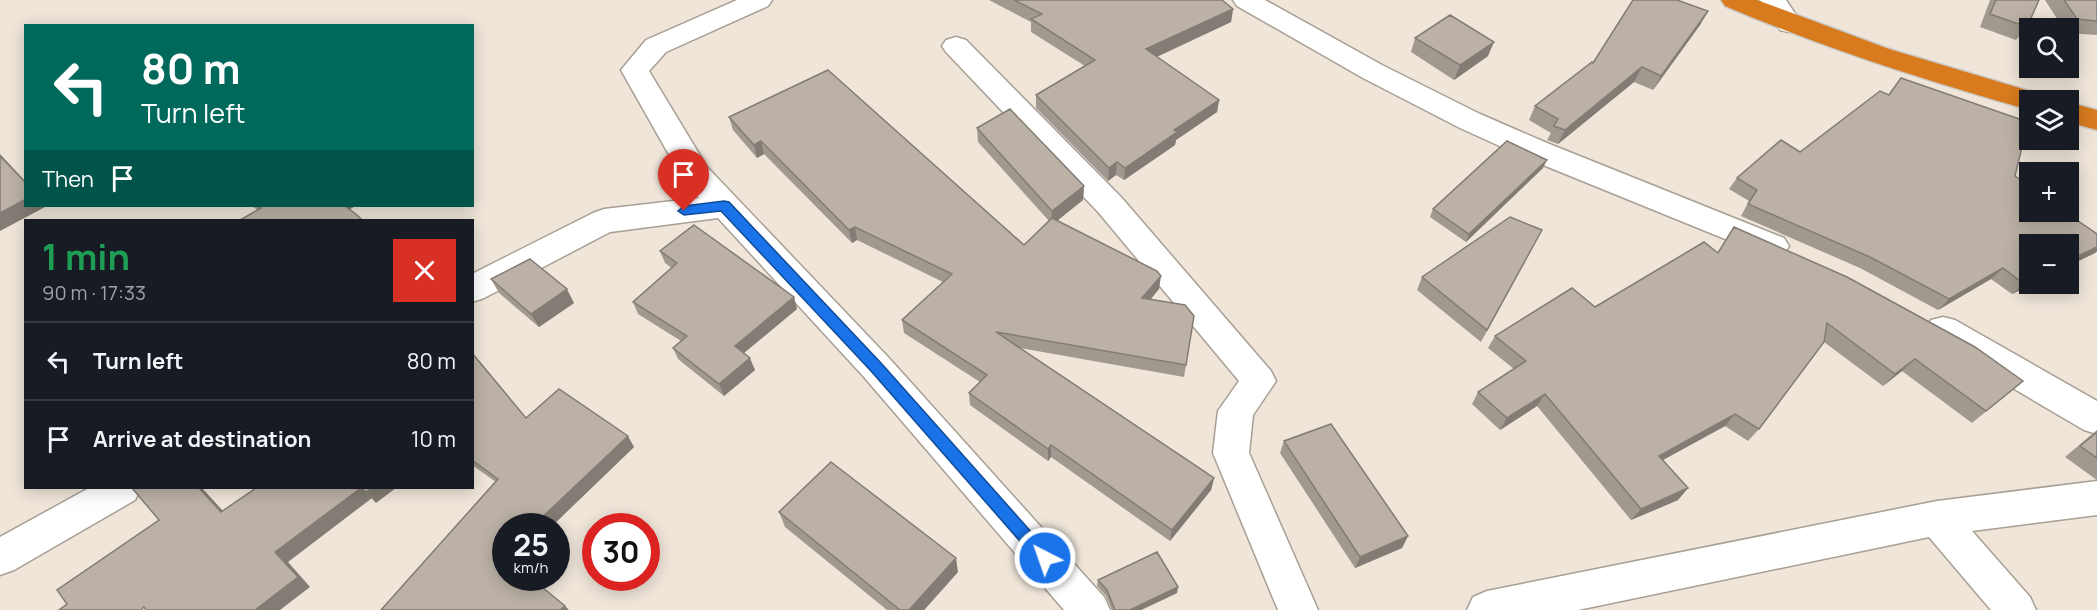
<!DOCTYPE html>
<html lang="en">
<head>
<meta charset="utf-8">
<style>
  body { margin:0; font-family:Manrope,sans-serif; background:#242831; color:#f1f3f6; height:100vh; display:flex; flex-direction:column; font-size:22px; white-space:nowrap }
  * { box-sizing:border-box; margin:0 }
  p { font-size:20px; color:#9ea1a6 }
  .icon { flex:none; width:33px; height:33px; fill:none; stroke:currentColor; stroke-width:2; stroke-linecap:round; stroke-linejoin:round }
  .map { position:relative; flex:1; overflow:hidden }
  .panel { position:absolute; left:24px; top:219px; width:450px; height:270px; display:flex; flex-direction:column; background:#171b24; border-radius:0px; box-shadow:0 3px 15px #0003 }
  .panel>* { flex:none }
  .hud { position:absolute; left:24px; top:24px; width:450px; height:183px; border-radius:0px; box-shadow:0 3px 15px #0003; background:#00695c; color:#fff; overflow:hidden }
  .controls { position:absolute; left:2019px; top:18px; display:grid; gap:12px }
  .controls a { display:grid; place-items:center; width:60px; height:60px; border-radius:0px; background:#171b24; box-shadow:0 3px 15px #0003; font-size:30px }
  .speed { position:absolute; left:492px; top:513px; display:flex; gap:12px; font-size:30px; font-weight:700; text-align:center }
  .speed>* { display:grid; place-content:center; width:78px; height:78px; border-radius:50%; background:#171b24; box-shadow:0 3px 15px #0003; line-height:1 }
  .speed small { font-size:15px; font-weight:400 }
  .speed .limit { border:9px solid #d22; background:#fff; color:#111 }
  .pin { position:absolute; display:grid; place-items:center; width:51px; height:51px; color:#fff; margin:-62px -26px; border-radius:50% 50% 50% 0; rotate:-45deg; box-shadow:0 0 6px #0007 }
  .pin .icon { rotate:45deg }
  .me { position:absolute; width:66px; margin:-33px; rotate:319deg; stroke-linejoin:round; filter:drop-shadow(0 0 4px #0008) }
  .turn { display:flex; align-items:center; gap:21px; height:126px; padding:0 18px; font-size:27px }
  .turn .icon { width:78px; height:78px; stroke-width:2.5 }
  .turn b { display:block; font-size:42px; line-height:51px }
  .then { display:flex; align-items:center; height:57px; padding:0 18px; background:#0003; gap:12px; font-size:22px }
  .round { display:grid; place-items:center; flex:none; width:63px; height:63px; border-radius:0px; background:#242831 }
  .head { display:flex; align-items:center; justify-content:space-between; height:102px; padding:0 18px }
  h1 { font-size:36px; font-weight:700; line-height:45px; color:#1e9e55 }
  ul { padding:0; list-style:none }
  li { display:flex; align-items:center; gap:18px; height:78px; padding:0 18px; border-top:2px solid #363941 }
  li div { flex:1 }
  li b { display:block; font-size:22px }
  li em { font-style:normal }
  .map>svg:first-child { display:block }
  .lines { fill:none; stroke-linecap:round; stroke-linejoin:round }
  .minor-casing { stroke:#a89f94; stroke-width:3 }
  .highway-casing { stroke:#cac9c8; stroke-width:3 }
  .minor { fill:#fff; fill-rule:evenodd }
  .highway { fill:#d77b1e; fill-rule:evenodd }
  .wall { fill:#a1988f }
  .shaded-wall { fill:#837c74 }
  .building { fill:#bbb1a6; stroke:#837c74; stroke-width:1.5 }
  .route { fill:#1a73e8; stroke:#114b97; stroke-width:1.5 }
</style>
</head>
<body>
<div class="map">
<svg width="2097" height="610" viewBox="0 0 2097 610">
  <rect width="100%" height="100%" fill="#efe5d9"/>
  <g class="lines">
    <g class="minor-casing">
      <path id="minor" d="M737,0H772L768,6L666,52L649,71L707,167L888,357L1104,597L1110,610H1064L864,377L718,218L610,232L484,298L472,302V274L593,213L604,209L699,198L685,183L621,70L646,40Z
        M1233,0H1265L1382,65L1480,114L1547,143L1784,238L1789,246L1784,254L1773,258L1762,254L1526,158L1460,128L1363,78L1237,6Z
        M1760,0H1786L1802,24L1798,30L1789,32L1780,30Z
        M956,37L966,40L1121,197L1271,371L1276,381L1253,415L1249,453L1318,610H1278L1213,453L1218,411L1239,381L1099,213L946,52L942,46L946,40Z
        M1943,317L1955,320L2097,401V434L2084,430L1931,340L1926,330L1931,320Z
        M2097,481V515L1972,531L2030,597L2036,610H1991L1929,537L1578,610H1467L1473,597L1487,591L1937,501Z
        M89,488H141L135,500L14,570L0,575V537Z"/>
    </g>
    <g class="highway-casing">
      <path id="highway" d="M1721,0H1757L1889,49L2040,94L2044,100H2030V110C1926,81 1824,48 1725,6Z
        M2068,102L2097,110V130L2068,122Z"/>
    </g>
    <use href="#minor" class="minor"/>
    <use href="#highway" class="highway"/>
  </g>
  <path class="wall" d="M989,0H1222L1233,9L1231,22L1157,57L1219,100L1217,112L1176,140L1175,145L1124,180L1116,175L1108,181L1036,108V95L1085,66L1031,32V22Z
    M1990,0H2039L2027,27L2016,40L1980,27Z
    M2045,0H2097V35L2068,33V28H2063Z
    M1708,11L1700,25L1653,90L1634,82L1558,144L1547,140L1551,133L1529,120L1535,106L1593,63Z
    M1415,38L1488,56L1454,80L1411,52Z
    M1901,78L2015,176L2097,234V251L2095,253L2030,284L2012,294L1991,279L1938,310L1860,268L1741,216L1749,201L1729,189L1737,178L1800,152L1888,95Z
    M729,117L1024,245L1049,221L978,142L977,128L1084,186L1083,200L1057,220L1159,289L1151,299L1194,316L1184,377L1020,348L1214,478L1211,490L1170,541L1051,457L1048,461L970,405L969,393L980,382L904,333L902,320L943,282L857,240L852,243L764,154L757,158L733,130Z
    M1543,168L1466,242L1430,217L1433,209Z
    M251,206H355L350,209L258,210Z
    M1734,227L2023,381L1972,423L1902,371L1883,386L1824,342L1759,429L1748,441L1725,426L1663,460L1688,488L1678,500L1631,520L1537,406L1500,430L1472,404L1478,392L1514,369L1488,348L1495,336L1595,307L1717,253Z
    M1535,243L1481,342L1417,290L1422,277Z
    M660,251L794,297L797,309L744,353L755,370L724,396L678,359L673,348L681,341L638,314L633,302L672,268L665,263Z
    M491,279L574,303L539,327L499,293Z
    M472,353L526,418L634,447L552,526H506L381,610L496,482L472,465Z
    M2097,430V480L2065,457Z
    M1284,441L1408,536L1402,548L1355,568L1280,453Z
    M779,512L958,572L924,610H887L785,527Z
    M1098,580L1177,593L1141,610H1112L1106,596L1097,586Z"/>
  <path class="shaded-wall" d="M1233,9L1231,22L1145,62L1146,49Z
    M1708,11L1700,25L1653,90L1661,76Z
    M1494,42L1488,56L1454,80L1460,65Z
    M1642,67L1634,82L1558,144L1565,130Z
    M1219,100L1217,112L1176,140L1175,145L1124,180L1125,168L1174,130Z
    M761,141L764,154L757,158L754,145Z
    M0,154L26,182V183L0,156Z
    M1547,160L1543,168L1466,242L1469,234Z
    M1117,162L1116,175L1108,181L1109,168Z
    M1084,186L1083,200L1052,225V211Z
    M26,199V206H47L0,231V213Z
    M341,206H355L346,212Z
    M855,227L857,240L852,243L849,230Z
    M2097,247V251L2095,253L2068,266V261Z
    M2003,268L1991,279L1938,310L1949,299Z
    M1161,276L1159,289L1141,310L1142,298Z
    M2030,281V284H2034L2012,294L2024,284Z
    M567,289L574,303L539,327L531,314Z
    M794,297L797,309L739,357L735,346Z
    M750,358L755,370L724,396L719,384Z
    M1915,359L1902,371L1883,386L1895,374Z
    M1545,394L1537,406L1500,430L1507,418Z
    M1735,414L1725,426L1650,467L1659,456Z
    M628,436L634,447L552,526H533Z
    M1051,445V457L1048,461V449Z
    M1214,478L1211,490L1170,541L1172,530Z
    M199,488H202L234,523L221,512Z
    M361,488L372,498L288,562L310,587L280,610H255L275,552Z
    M372,488H396L376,503L366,492Z
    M1688,488L1678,500L1631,520L1641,509Z
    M1408,536L1402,548L1355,568L1360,557Z
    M956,558L958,572L924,610H909Z
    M1178,587L1177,593L1141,610H1130Z
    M565,606L569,610H560Z"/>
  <path class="building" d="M1014,0H1222L1233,9L1146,49L1219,100L1174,130L1177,132L1125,168L1117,162L1109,168L1036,95L1095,60L1031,19L1042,14Z
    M1633,0H1677L1708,11L1661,76L1642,67L1565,130L1554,126L1558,119L1535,106L1592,62L1593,63Z
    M1996,0H2039L2027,27L1990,14Z
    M2064,0H2097V21L2077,19Z
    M1450,15L1494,42L1460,65L1415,38Z
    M828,70L1024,245L1052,218L1157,271L1161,276L1142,298L1185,305L1194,316L1186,365L996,332L1214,478L1172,530L1051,445L1048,449L969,393L987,375L902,320L952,274L855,227L849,230L761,141L754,145L729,117Z
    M1901,78L2028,122L2015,176L2030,186V212H2065L2097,234V247L2068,261V244H2030V281L2024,284L2003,268L1949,299L1870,257L1748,204L1757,190L1737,178L1781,140L1800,152L1880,91L1889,95Z
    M1010,109L1084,186L1052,211L977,128Z
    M1507,141L1547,160L1469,234L1433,209Z
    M0,156L26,183V199L0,213Z
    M258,206H345L357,215L362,220H240L261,208Z
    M1510,217L1542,230L1487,330L1422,277Z
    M694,225L794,297L735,346L750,358L719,384L673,348L687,336L633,302L677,263L660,251Z
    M1734,227L1847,277L1975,347L2023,381L1986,411L1915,359L1895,374L1827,323L1824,342L1759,429L1735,414L1659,456L1688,488L1641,509L1545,394L1507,418L1478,392L1526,361L1495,336L1572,288L1595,307L1704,242L1718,253Z
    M530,259L567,289L531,314L491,279Z
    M472,353L526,418L559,389L628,436L533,526H506V553L504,555L506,556V578H531L565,606L560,610H381L498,479L472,460Z
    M1331,424L1408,536L1360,557L1284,441Z
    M2097,432V458L2080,446Z
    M831,462L956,558L909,610H900L779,512Z
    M132,488H199L221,512L256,488H361L275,552L298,577L255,610H146L144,607L141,610H59L67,604L57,590L159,520Z
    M361,488H372L366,492Z
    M1157,552L1178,587L1130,610H1115L1107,590L1098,580Z"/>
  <path class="route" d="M724,201L729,202L881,363L1050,553L1053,558L1050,563L1045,565L1039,563L871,371L721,211L684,215L678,211L684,206Z"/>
</svg>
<div class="controls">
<a><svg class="icon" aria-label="search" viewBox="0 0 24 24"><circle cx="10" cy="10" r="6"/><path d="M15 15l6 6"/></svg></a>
<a><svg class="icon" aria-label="layers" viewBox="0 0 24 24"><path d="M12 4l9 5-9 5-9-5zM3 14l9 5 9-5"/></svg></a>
<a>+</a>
<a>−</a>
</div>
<div class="speed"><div>25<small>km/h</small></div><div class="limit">30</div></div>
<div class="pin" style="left:684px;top:211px;background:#d93025"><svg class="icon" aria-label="arrive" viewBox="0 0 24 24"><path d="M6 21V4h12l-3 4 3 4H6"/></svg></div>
<svg class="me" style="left:1045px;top:558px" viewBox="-20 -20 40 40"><circle r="17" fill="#1a73e8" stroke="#fff" stroke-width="3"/><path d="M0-11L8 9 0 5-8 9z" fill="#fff"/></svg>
<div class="hud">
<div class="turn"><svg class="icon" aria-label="left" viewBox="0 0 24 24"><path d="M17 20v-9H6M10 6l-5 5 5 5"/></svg><div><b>80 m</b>Turn left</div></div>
<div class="then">Then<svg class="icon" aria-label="arrive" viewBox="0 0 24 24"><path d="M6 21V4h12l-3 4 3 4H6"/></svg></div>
</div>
<section class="panel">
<div class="head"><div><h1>1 min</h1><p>90 m · 17:33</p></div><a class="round" style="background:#d93025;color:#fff"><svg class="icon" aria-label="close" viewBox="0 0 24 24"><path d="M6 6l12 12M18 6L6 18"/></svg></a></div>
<ul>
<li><svg class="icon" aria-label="left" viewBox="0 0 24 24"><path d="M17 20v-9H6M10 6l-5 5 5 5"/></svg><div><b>Turn left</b></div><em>80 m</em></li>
<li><svg class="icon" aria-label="arrive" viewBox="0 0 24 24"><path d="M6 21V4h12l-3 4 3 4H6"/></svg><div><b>Arrive at destination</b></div><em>10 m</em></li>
</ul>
</section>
</div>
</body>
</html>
